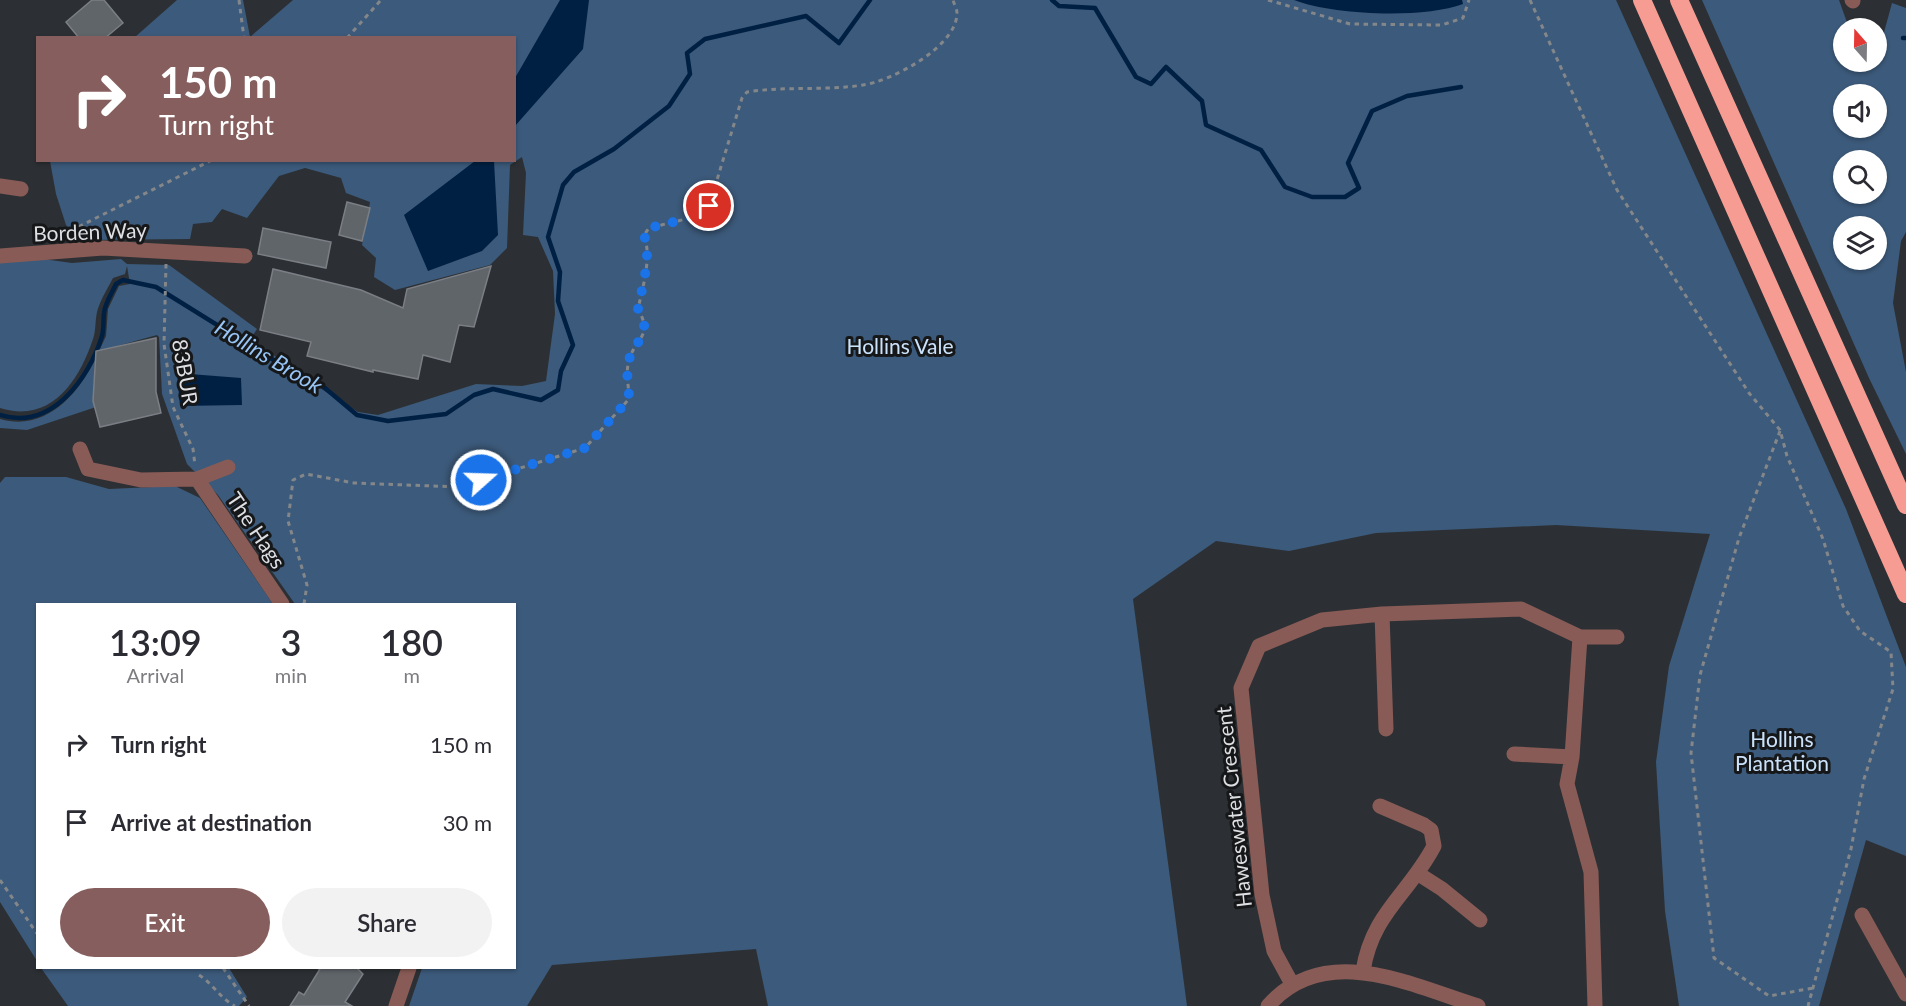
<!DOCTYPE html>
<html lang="en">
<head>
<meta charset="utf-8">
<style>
  body { margin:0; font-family:Lato,sans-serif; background:#f2f2f3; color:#2b2b33; height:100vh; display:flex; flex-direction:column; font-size:22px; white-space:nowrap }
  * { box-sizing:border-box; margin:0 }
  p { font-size:20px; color:#7c7c81 }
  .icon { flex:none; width:33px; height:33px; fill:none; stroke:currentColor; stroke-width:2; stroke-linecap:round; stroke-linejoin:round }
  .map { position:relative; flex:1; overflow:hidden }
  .side { position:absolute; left:36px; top:603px; width:480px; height:366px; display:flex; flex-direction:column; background:#fff; border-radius:0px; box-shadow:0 2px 4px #0004 }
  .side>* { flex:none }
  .guide { position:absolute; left:36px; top:36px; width:480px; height:126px; border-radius:0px; box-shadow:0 2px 4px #0004; background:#865e5e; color:#fff; overflow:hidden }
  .needle { width:39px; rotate:340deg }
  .buttons { position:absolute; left:1833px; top:18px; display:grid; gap:12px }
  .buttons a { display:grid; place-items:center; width:54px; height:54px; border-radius:50%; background:#fff; box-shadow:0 2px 4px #0004; font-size:30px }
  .pin { position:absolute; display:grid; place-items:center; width:51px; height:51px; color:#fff; margin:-26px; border:3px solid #fff; border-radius:50%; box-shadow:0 2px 6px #0007 }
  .me { position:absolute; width:66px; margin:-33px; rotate:70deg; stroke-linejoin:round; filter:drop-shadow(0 0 4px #0008) }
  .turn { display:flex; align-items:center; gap:21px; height:126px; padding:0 24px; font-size:27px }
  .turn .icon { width:78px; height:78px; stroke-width:2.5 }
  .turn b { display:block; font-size:42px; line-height:51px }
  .eta { display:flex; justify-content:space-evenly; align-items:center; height:102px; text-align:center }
  .eta b { font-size:36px; font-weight:600; line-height:42px }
  .primary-button { display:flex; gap:12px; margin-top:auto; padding:12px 24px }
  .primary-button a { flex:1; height:69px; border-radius:36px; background:#865e5e; color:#fff; font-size:24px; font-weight:600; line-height:69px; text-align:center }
  .primary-button a+a { background:#f2f2f3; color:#2b2b33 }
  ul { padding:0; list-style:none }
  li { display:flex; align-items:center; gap:18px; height:78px; padding:0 24px }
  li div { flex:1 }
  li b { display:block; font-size:22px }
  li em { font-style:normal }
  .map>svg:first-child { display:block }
  .green { fill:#3c5a7b; fill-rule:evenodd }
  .water { fill:#002043 }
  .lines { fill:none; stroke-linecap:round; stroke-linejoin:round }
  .stream { stroke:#002043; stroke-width:4.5 }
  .building { fill:#60656a; stroke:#7b7f85; stroke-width:1.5 }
  .path { stroke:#84878a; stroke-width:3; stroke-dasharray:4.5 4.5; stroke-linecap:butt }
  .minor { stroke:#895b56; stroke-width:15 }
  .highway { stroke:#f69c93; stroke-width:18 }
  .route { stroke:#1a73e8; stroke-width:10; stroke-dasharray:0 18 }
  .labels { text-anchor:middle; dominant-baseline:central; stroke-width:6; stroke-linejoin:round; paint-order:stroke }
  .street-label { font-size:21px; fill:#dddfe2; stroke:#161719 }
  .park-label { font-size:21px; fill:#cbe2fb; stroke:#161719 }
  .water-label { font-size:22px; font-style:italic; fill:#97c5f6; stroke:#161719 }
</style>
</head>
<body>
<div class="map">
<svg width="1906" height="1006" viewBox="0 0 1906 1006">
  <rect width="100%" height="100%" fill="#2c3034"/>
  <path class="green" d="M177,0H243L250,37L293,0H1616L1846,509L1906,667V856L1866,840L1819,1006H1679L1665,911L1656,762L1669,666L1710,534L1556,525L1376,533L1289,551L1216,541L1133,599L1187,1006H768L756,949L552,965L527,1006H409L422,968H514V604H295L218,495L187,464L162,394L159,337L157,335L99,351L106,336L108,309L119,286L130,284L127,266L125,274L113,278C108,288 100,300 97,312C95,321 96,331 93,339C79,381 51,424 0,408V263L43,259L72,263L121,259L127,264L169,265L257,329L251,338L304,378L358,412L378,415L476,384L522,386L546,381L555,314L553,271L538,237L523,235L526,173L522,157L510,165L507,248L490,265L395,290L374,277L376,258L362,245L370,202L346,193L341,178L305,168L279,176L247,218L222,209L212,222L193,224L190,239L83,240L66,225L56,194L50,161L514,160V38L135,37Z
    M1702,0H1839L1849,28H1844V62H1876L1877,40L1883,36L1892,3L1906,8V232L1901,241L1893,303L1906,372V454L1869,378ZM1844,94H1876V128H1844ZM1844,160H1876V194H1844ZM1844,226H1876V260H1844Z
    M95,359L93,401L96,407L27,430L0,428V419C45,432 78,395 95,359Z
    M5,477H66L109,489L175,486L200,498L273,604H38L37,961L0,902V483Z
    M41,968H229L247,997L239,1006H68Z"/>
  <path class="water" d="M560,0H589L583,49L515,126V78Z
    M1294,0H1462L1463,4C1423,19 1333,15 1294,0Z
    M475,161H494L498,235L482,251L428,271L404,215Z
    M177,373L241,378L242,405L180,406Z"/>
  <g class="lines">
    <path class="stream" d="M1052,0L1059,6L1095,8L1136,77L1151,84L1166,67L1202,101L1206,125L1261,150L1285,187L1312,197H1345L1359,188L1348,163L1372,111L1407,96L1461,87
      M1903,38H1906
      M0,415C51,431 89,379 102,336C104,329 103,321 104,313C105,303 112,293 116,284L123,280L156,287L288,369L319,383L357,415L388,421L446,414L474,395L493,389L541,400L558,390L561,371L573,345L558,301L560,272L548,237L563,185L574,172L614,149L669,106L690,74L687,53L705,39L806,16L839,43L870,0"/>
  </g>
  <path class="building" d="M92,0H104L123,23L105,38H79L66,22Z
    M347,202L370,208L362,241L339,235Z
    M263,228L331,242L326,268L258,254Z
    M491,266L474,327L459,325L450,362L423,355L418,379L373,370V372L307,356L311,342L260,330L273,269L361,290L403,308L407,289Z
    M156,338V392L161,413L100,427L93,401L96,351Z
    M316,968H357L363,974L345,1002L352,1006H290L299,992L304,995L320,969Z"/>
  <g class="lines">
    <path class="path" d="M239,0L244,38
      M1268,0L1350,24L1442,25L1463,18L1469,0
      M1530,0L1617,190L1749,393L1780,430L1787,456L1823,539L1843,606L1860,631L1891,652L1893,689L1864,779L1851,849L1808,1006
      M347,38L381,0
      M75,235L80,226L212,160
      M166,264L164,344L173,407L193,449L195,465
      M1780,431L1739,538L1700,675L1691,753L1714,958L1769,996L1813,988
      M304,604L307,585L288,521L293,480L306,474L354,483L459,487L585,448L629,399C629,388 626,375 628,365C632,338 655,339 638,309C643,286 652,257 644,235L649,228L686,219L709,206L742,98L747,92C785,86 825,91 863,85C891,81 957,47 957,13C957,9 954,4 953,0
      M0,880L38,935
      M223,968L249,1006
      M199,975C213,984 221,999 235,1006"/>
    <path class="minor" d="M1852,0L1853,1
      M0,186L21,189
      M0,256L103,248L245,256
      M80,449L88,469L141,480L197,479L228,467
      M197,479L282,604
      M1382,614L1386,729
      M1580,637L1572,757L1567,784L1591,872L1595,1006
      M1514,754L1572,757
      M1417,873L1442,889L1480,920
      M1862,915L1906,994
      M1363,971C1372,913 1409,894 1434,846L1431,830L1424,825L1380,806
      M1292,984L1274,951L1262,895L1241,688L1259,646L1322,620L1382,614L1521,609L1580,637H1617
      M396,1006L409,968
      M1268,1006C1325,941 1410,985 1478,1006"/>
    <path class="highway" d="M1642,0L1906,594
      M1679,0L1906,505"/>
  </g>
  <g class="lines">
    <path class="route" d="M481,480L585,448L629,399C629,388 626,375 628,365C632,338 655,339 638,309C642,286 652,257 644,235L649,228L686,219L709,206"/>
  </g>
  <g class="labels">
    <g class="street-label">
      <text transform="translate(90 231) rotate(-2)">Borden Way</text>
      <text transform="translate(186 372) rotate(80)">83BUR</text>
      <text transform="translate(257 530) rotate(56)">The Hags</text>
      <text transform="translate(1233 807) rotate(-96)">Haweswater Crescent</text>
    </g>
    <g class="park-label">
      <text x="900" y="345">Hollins Vale</text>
      <text x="1782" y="738">Hollins<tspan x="1782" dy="24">Plantation</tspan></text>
    </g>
    <g class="water-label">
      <text transform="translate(269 356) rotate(31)">Hollins Brook</text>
    </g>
  </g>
</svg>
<div class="buttons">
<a><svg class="needle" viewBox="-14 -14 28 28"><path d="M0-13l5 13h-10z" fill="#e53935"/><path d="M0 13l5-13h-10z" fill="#7c7c81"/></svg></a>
<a><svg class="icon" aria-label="sound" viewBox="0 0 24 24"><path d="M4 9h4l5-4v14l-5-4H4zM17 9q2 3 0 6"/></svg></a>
<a><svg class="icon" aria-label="search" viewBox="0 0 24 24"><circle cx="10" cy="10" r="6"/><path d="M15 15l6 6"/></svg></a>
<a><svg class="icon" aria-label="layers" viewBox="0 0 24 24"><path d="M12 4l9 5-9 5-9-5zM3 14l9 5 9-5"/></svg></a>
</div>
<div class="pin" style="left:709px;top:206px;background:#d93025"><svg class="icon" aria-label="arrive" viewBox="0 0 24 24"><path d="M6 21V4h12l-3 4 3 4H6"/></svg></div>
<svg class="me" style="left:481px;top:480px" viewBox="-20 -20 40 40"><circle r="17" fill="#1a73e8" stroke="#fff" stroke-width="3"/><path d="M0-11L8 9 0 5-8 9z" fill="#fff"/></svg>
<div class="guide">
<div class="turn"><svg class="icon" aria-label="right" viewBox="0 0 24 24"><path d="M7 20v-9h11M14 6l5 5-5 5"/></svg><div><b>150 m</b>Turn right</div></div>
</div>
<section class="side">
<div class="eta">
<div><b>13:09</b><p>Arrival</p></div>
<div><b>3</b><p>min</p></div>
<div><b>180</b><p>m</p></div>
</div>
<ul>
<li><svg class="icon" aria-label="right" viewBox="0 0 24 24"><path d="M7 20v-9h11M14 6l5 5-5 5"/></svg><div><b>Turn right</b></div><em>150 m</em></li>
<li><svg class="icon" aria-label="arrive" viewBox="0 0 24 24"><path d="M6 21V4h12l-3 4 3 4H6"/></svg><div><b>Arrive at destination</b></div><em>30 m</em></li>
</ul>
<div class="primary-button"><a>Exit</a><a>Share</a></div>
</section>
</div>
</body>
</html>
